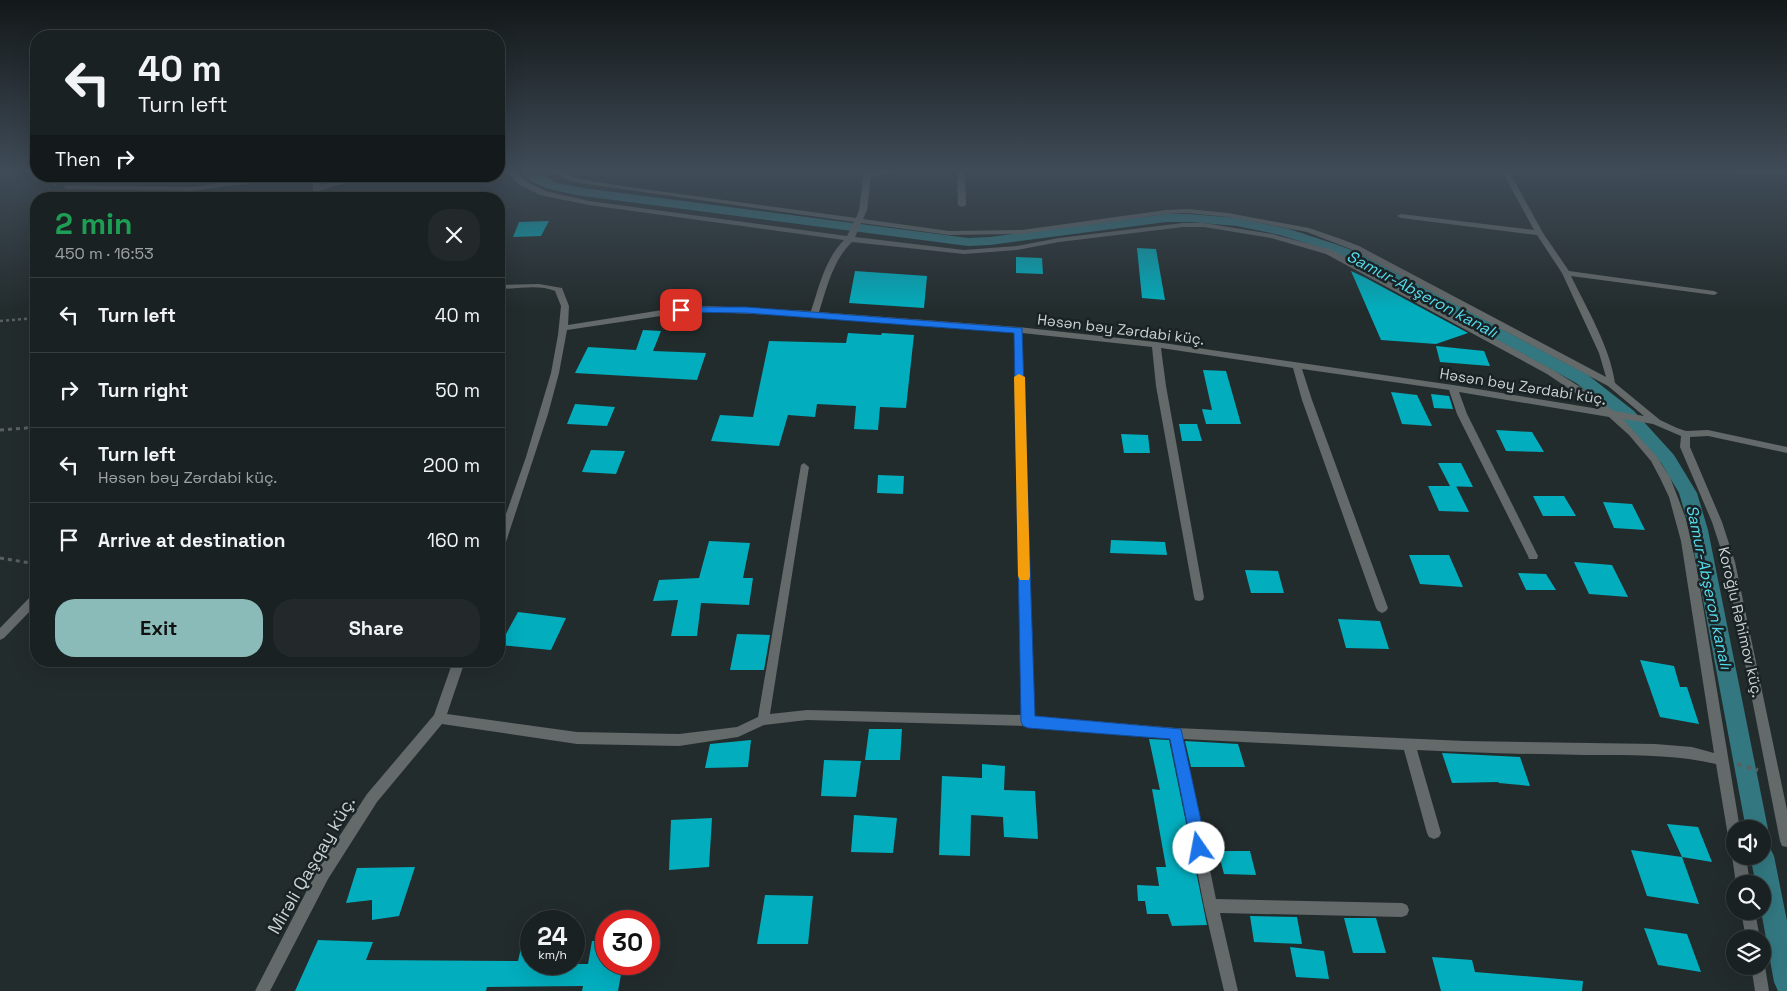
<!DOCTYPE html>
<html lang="en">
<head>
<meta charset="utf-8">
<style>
  body { margin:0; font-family:"Space Grotesk",sans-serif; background:#23292a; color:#f1f3f6; height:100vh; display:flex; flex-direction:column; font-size:19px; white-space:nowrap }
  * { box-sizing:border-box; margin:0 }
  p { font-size:16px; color:#9fa3a5 }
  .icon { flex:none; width:28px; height:28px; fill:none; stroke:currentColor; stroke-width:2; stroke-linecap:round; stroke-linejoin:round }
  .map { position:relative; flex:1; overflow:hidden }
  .details { position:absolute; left:30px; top:192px; width:475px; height:475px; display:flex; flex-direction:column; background:#1a2122; border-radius:20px; box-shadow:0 5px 20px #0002,0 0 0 1px #383e40 }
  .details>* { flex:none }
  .hud { position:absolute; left:30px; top:30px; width:475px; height:152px; border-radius:20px; box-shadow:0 5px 20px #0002,0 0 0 1px #383e40; background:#1a2122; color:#f1f3f6; overflow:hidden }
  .buttons { position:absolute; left:1726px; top:820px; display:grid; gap:10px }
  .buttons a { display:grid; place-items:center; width:45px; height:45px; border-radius:50%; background:#1a2122; box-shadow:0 5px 20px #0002,0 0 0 1px #383e40; font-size:25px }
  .speed { position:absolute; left:520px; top:910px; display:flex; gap:10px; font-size:25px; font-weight:700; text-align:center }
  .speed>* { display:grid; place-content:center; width:65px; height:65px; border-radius:50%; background:#1a2122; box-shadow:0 5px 20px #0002,0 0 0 1px #383e40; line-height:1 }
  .speed small { font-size:12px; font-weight:400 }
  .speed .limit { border:8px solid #d22; background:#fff; color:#111 }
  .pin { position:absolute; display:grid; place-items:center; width:42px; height:42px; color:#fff; margin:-21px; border-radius:10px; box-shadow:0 2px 8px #0006 }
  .me { position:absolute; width:55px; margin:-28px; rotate:348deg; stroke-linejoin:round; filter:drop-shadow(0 0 4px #0008) }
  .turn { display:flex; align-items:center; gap:18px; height:105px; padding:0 25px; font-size:22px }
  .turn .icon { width:65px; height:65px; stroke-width:2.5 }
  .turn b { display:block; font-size:35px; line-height:42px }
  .then { display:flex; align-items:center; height:48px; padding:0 25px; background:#0003; gap:10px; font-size:19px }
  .round { display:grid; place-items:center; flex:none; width:52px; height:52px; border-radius:20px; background:#23292a }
  .overview { display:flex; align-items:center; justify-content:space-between; height:85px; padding:0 25px }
  h1 { font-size:30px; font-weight:700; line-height:38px; color:#1e9e55 }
  .cta { display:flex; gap:10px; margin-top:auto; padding:10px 25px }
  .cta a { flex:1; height:58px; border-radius:20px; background:#8bbbb9; color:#111; font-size:20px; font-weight:700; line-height:58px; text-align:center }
  .cta a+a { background:#23292a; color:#f1f3f6 }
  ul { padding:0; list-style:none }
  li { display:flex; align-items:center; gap:15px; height:75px; padding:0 25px; border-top:1px solid #383e40 }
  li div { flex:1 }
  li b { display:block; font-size:19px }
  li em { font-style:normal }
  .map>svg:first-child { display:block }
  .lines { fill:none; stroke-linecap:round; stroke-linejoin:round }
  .canal { fill:#337881; fill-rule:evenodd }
  .building { fill:#02adbd }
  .path-far2 { stroke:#586061; stroke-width:2.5; stroke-dasharray:3 3; stroke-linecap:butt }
  .path-far1 { stroke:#586061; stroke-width:3; stroke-dasharray:4 4; stroke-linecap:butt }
  .path { stroke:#586061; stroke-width:4; stroke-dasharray:5 5; stroke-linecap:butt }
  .street { fill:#646969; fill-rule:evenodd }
  .route { fill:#1a73e8; stroke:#114b97 }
  .slow { fill:#f59e0b }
  .labels { text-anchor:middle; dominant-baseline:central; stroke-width:5; stroke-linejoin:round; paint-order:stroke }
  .street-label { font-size:15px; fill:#ccd2d3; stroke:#192224 }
  .water-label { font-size:16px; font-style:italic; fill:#55dbec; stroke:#192224 }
  .near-street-label { font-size:18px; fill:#ccd2d3; stroke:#192224 }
</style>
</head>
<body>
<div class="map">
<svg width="1787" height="991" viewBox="0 0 1787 991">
  <rect width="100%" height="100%" fill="#232c2d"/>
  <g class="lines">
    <path class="canal" d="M519,171H534L557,183L583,188L968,238L990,237L1166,214H1190L1237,218L1289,229L1335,244L1357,252L1588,375L1634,411L1674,455L1697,493L1708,530L1768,829L1765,837L1762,838V829H1746L1690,530L1679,493L1662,464L1622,419L1576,383L1347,258L1325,249L1280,235L1237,226L1190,222H1166L990,245L968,246L583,196C561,192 534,188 519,171Z
      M1762,845L1770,848L1774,856L1787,921V991H1778L1774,982L1761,911H1762V884H1756L1750,856H1762Z"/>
  </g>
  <path class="building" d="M549,221L541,236L513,237L519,222Z
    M1137,248L1156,249L1165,300L1142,298Z
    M1016,257L1042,258L1043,274L1016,273Z
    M855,271L927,276L924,308L849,303Z
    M1351,271L1364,277L1468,333L1436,344L1381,340Z
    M643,330L661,331L653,351L706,353L697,380L575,373L588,347L636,350Z
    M848,333L881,335L882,333L914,335L906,408L880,407L878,430L854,429L856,406L817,404L815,417L788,415L779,446L711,441L720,415L753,417L769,341L846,343Z
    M1436,346L1484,351L1490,366L1440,362Z
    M1203,370L1226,371L1241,424H1206L1202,409L1212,410Z
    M1391,392L1417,395L1432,426L1402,424Z
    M1431,394L1449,396L1453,409L1434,408Z
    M575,404L615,407L607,426L567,424Z
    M1179,424H1197L1202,441H1182Z
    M1496,430L1532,432L1544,452L1506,451Z
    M1121,434L1148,435L1150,453H1124Z
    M591,450L625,451L616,474L582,472Z
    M1438,463H1461L1473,487L1450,486Z
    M878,475L904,476L903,494L877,493Z
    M1428,486H1456L1469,512L1439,511Z
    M1533,496H1564L1576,516H1543Z
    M1603,502L1632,504L1645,530L1614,528Z
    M1111,540L1165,542L1167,555L1110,553Z
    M709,541L750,543L743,578H753L749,605L701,603L697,636H671L678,600L653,601L659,580L699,578Z
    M1409,555H1449L1463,587L1420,584Z
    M1574,562L1612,565L1628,597L1589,594Z
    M1245,570L1278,571L1284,593H1251Z
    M1518,573L1546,574L1556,590H1526Z
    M518,612L566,618L551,650L500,645Z
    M1338,619L1380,621L1389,649L1346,648Z
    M737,634L770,635L764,670H730Z
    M1640,660L1674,666L1680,687H1687L1699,724L1660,717Z
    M869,729H902L900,760H865Z
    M1149,739L1169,740L1207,925L1172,926L1168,914H1147L1145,901H1138L1137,885L1159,886L1156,867H1166L1152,789L1160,790Z
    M751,740L748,767L705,768L710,744Z
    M1185,741L1238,744L1245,767H1191Z
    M1442,753L1520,757L1530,786L1499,783L1498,782L1452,783Z
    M824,760L861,761L856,797L821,796Z
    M982,764L1005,766L1004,790L1035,791L1038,839L1004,837L1003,817L971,815L970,856L939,855L942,776L982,778Z
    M854,815L897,818L893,853L851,852Z
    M712,818L709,867L669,870L671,820Z
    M1667,824L1698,827L1712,862L1682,857Z
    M1631,850L1682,857L1699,904L1647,896Z
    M1218,851H1250L1256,875L1224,874Z
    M415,867L399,916L372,920V900L346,903L357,868Z
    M765,895L813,896L808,944H757Z
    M1250,916L1297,917L1302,944L1254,942Z
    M1344,918H1376L1386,953H1353Z
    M526,926L531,927V964H588L592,941H606V964H623L618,991H582L583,986L487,987L486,991H295L318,940L373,942L366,960L518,961Z
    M1644,928L1687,934L1701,972L1658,965Z
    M1290,947L1324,951L1329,979L1296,977Z
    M1432,957L1472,960L1475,972L1583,981L1582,991H1441Z"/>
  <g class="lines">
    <path class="path-far2" d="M29,171L36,173
      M45,176L56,185
      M0,321L36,318"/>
    <path class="path-far1" d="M0,430L26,428L36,425
      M0,558L36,564"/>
    <path class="path" d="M1737,764L1758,770"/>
    <path class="street" d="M505,171H513L526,181L545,191L589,201L847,236L854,222L573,182L548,171H558L575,178L628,187L856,218L859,210L864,171H907L871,177L867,210L863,219L949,231L1022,230L1166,210L1188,209L1228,213L1309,228L1341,239L1359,246L1606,377L1599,353L1562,273L1537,235L1401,218L1397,216L1401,214L1534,230L1502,171H1509L1543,233L1569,271L1714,291L1718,293L1714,295L1571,276C1587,309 1610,347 1615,383L1660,420L1677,428L1686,431L1708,430L1787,447V453L1708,436L1690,437V447L1722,522L1735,562L1787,810V847L1782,846L1780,841L1725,562L1712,522L1680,447L1681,436L1653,424L1623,419L1657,457L1670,477L1686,519L1696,564L1740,829H1735V842L1730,841L1728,836L1716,764C1673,754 1629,755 1584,755C1528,754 1473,753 1417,750L1441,833L1439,837L1434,839L1429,837L1427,833L1404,750L1183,739L1216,899L1402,903L1407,905L1409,910L1407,915L1402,917L1220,913L1238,991H1224L1204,906L1171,738L1028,726L807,720L764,725L738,737L679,746L577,744L442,724L377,802L328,879L270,991H255L318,869L367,794L434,715L453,661H465L447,714L577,732L679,734L737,727L758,717L801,465L804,463L809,467L770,714L807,710L1022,715L1014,332L814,317L709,312L681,313L567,330L559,373L548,414L504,548L503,551L499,552V534L526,457L551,373L558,335L561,306L555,291C539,284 517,289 499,289V285L539,284L562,288L569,306L568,325L681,307L709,306L811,311C819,287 825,259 844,240L589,205L540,195L520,185ZM1188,213L1228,217L1307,232L1353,250L1608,386L1644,416L1614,411L1582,388L1553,370L1332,250L1272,234L1204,223H1183L1059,238L1017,246L964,250L855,237L861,223L949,235L1022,234L1166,214ZM1183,227H1204L1271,238L1326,254L1547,374L1599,409L1453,385L1156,342L1018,327L819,312C827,287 833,260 852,242L964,254L1017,250L1059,242ZM1022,333L1152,347L1156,386L1194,597L1195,600L1199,601L1203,600L1204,597L1166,386L1161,348L1293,368L1302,400L1376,608L1378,611L1382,613L1386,611L1388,608L1312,400L1302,369L1449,390L1457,414L1528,556L1529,559H1537L1538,556L1467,414L1459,392L1609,417L1629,435L1651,461L1660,478L1669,497L1681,541L1714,753L1692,747L1655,744L1465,741L1176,728L1034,716Z
      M957,171H965L966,205L962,207L958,205Z
      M1635,171H1787V175L1638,173Z
      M275,176H297L294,178L191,191L67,189L63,187L67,185L191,187Z
      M313,176H321V185L356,176H368L321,190V199H313Z
      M36,594V605L4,638L0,640V628L32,595Z
      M1735,851V856H1746L1750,884H1736L1732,856Z
      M1741,911H1755L1760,939H1746Z
      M1762,961L1765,966L1769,991H1755L1751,966H1762Z"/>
  </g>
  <linearGradient id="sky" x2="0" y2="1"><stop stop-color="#131819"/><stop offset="0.55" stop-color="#3f4b57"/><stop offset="1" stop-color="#3f4b57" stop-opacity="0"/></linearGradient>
  <rect width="1787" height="310" fill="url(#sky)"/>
  <path class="route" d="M681,307H746L1022,328L1035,716L1181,729L1207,848L1205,853L1199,856L1194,853L1192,848L1170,739L1028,728L1023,726L1021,721L1014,333L746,313L678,312L676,310Z"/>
  <path class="slow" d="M1019,374L1025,377L1030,576L1029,580H1020L1018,576L1014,377Z"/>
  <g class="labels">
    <g class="street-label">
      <text transform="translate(1121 329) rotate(7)">Həsən bəy Zərdabi küç.</text>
      <text transform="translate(1523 386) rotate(9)">Həsən bəy Zərdabi küç.</text>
      <text transform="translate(1741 622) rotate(77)">Koroğlu Rəhimov küç.</text>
    </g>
    <g class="water-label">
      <text transform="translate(1422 294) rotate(28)">Samur-Abşeron kanalı</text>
      <text transform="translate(1709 587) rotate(78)">Samur-Abşeron kanalı</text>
    </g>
    <g class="near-street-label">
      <text transform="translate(311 865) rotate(-60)">Mirəli Qaşqay küç.</text>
    </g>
  </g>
</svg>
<div class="buttons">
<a><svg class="icon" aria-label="sound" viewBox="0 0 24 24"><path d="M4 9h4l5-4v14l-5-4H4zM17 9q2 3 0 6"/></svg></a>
<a><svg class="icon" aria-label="search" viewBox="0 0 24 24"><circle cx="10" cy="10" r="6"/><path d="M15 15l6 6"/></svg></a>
<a><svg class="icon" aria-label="layers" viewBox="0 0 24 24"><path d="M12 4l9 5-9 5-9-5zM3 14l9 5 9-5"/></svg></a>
</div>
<div class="speed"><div>24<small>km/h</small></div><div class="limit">30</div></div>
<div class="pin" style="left:681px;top:310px;background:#d93025"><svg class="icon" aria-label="arrive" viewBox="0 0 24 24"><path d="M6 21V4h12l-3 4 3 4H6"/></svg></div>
<svg class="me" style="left:1199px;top:848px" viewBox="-20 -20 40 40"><circle r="19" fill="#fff"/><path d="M0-13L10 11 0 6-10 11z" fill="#1a73e8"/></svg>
<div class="hud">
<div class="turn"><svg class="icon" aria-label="left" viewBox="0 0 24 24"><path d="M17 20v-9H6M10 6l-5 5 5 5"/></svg><div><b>40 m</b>Turn left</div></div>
<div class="then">Then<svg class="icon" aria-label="right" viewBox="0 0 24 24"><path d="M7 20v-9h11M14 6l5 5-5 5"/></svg></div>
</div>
<section class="details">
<div class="overview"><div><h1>2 min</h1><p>450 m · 16:53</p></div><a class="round"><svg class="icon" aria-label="close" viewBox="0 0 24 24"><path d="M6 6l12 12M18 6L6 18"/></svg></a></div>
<ul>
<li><svg class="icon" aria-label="left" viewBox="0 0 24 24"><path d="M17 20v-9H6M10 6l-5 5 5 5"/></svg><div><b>Turn left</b></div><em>40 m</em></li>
<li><svg class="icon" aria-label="right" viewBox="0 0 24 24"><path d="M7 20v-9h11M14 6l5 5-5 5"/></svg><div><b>Turn right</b></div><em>50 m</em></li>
<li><svg class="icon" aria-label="left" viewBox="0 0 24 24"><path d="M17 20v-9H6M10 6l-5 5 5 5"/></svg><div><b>Turn left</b><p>Həsən bəy Zərdabi küç.</p></div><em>200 m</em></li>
<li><svg class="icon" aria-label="arrive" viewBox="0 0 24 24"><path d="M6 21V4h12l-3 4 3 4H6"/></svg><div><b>Arrive at destination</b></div><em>160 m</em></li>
</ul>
<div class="cta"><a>Exit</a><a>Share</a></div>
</section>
</div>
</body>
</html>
